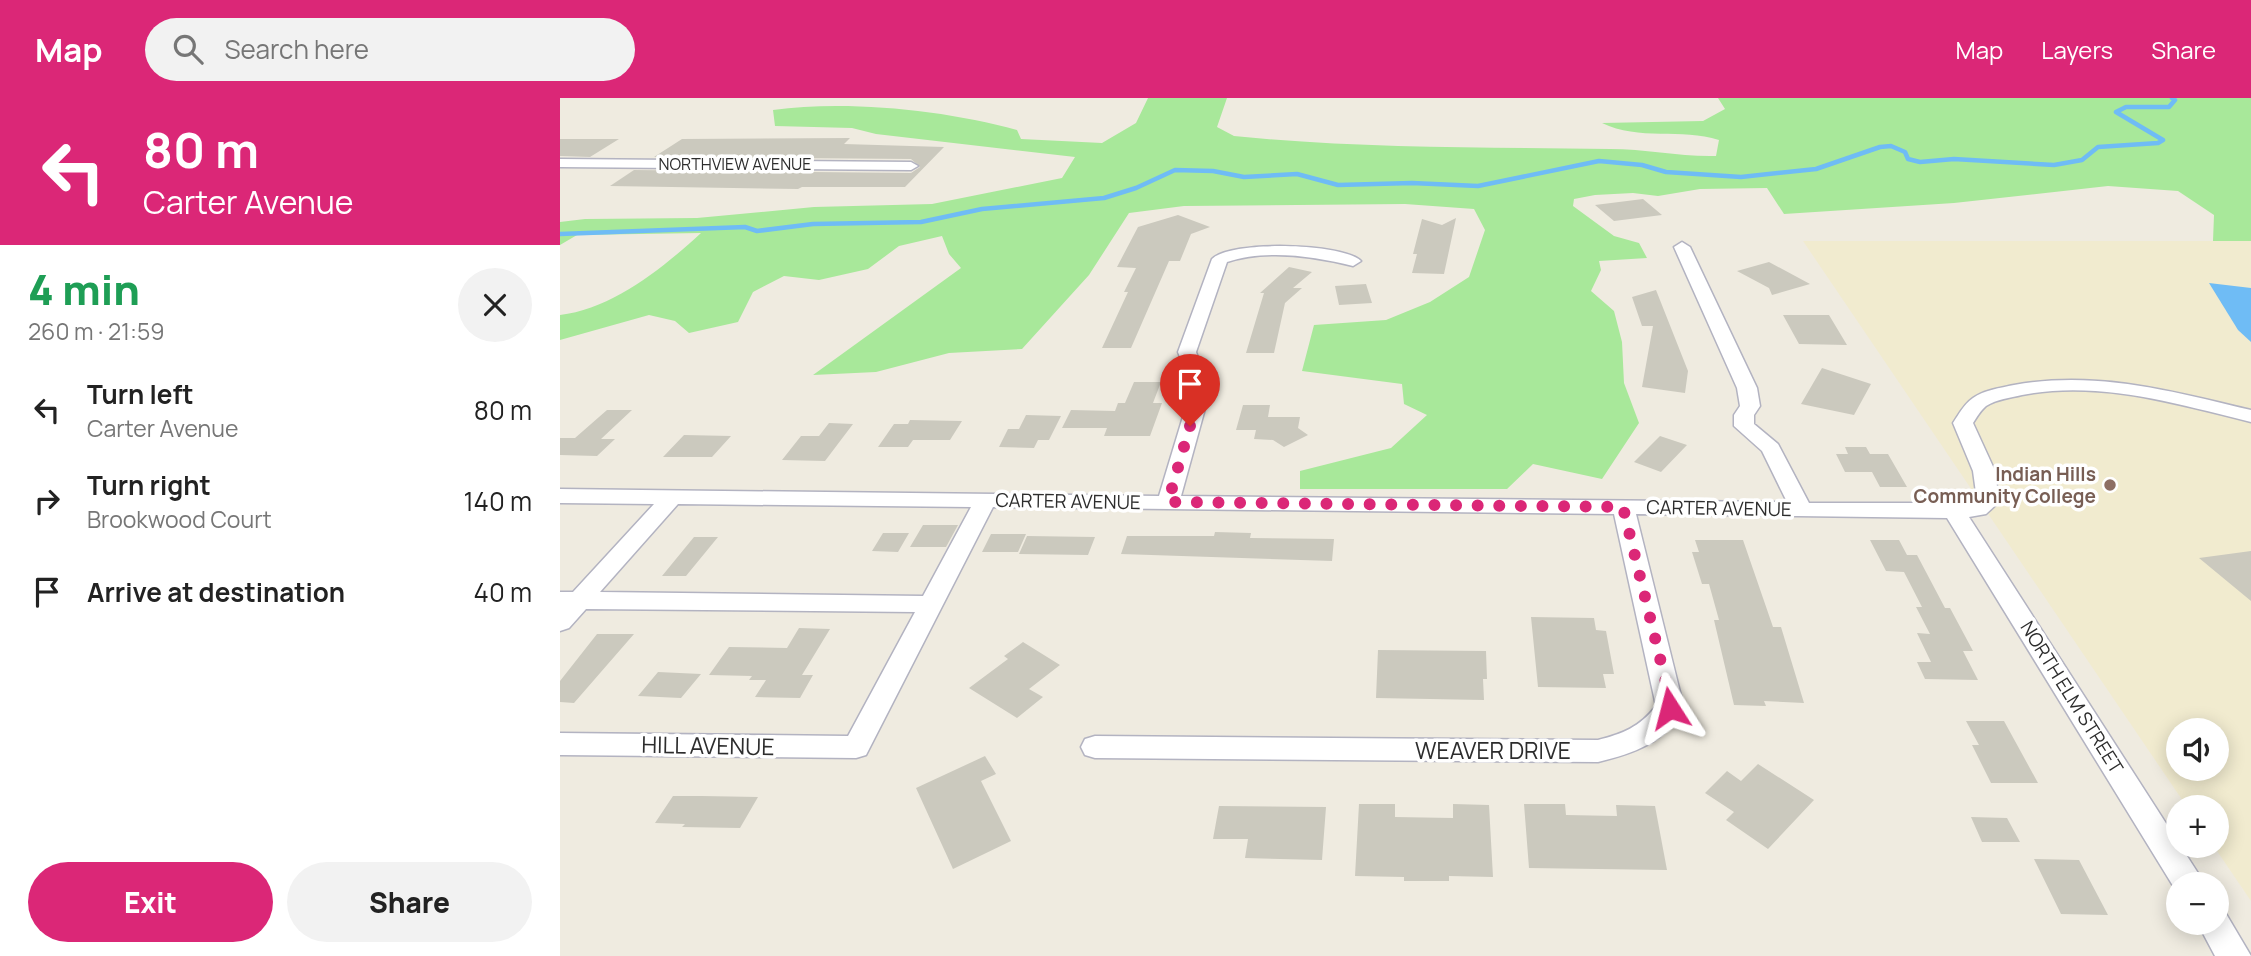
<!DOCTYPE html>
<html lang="en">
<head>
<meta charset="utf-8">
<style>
  body { margin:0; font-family:Manrope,sans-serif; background:#f2f2f2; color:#222; height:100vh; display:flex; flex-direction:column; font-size:26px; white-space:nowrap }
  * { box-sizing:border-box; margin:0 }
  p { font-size:23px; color:#767676 }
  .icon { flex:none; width:38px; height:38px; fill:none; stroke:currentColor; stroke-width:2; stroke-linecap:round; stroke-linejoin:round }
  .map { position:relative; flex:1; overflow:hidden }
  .side { display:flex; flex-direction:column; background:#fff; width:560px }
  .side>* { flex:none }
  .guide { background:#db2777; color:#fff; overflow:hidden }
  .fabs { position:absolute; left:1606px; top:620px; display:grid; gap:14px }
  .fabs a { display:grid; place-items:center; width:63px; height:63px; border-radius:50%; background:#fff; box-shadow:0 4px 18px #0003; font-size:35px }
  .pin { position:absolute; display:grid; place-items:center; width:60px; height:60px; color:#fff; margin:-72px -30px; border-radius:50% 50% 50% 0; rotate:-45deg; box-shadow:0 0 7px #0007 }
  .pin .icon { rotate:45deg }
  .me { position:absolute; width:77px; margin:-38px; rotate:351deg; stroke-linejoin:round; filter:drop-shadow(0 0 5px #0008) }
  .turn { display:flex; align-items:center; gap:24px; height:147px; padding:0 28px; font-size:32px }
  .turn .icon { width:91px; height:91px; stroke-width:2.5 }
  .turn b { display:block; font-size:49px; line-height:60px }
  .round { display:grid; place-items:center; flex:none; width:74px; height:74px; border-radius:37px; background:#f2f2f2 }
  .summary { display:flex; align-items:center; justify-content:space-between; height:119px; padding:0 28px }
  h1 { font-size:42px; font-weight:800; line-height:52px; color:#1e9e55 }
  .button { display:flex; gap:14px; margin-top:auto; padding:14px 28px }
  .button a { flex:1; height:80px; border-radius:42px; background:#db2777; color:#fff; font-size:28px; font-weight:800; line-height:80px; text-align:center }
  .button a+a { background:#f2f2f2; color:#222 }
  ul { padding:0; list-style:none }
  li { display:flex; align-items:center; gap:21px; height:91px; padding:0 28px }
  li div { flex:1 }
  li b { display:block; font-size:26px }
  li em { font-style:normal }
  header { display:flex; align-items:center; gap:42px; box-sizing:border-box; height:98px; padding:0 35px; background:#db2777; color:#fff }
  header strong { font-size:33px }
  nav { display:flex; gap:38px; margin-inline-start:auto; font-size:24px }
  .search { width:490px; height:63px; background:#f2f2f2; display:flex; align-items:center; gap:18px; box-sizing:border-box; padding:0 24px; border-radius:38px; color:#767676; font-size:26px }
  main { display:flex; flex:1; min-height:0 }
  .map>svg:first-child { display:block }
  .education { fill:#f1ebcf; fill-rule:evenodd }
  .green { fill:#a8e89a }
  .water { fill:#6fbcf5 }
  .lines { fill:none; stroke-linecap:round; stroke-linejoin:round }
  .stream { stroke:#6fbcf5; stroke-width:4.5 }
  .building { fill:#cbc9be }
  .minor-casing { stroke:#b3b3c1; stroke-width:3 }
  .minor { fill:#fff; fill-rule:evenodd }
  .route { stroke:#db2777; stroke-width:12; stroke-dasharray:0 21.6 }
  .education-dot { fill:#8d6e63; stroke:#fff; stroke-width:2.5 }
  .labels { text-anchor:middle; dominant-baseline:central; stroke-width:7; stroke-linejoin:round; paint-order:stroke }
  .far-street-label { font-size:16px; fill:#2d2d2d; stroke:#fff }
  .education-label { font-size:19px; font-weight:bold; fill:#785e54; stroke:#fff; text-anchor:end }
  .street-label { font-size:19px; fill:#2d2d2d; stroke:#fff }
  .near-street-label { font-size:23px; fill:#2d2d2d; stroke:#fff }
</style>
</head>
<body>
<header>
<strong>Map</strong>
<div class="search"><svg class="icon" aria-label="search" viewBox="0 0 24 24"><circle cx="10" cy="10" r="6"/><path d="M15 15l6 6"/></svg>Search here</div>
<nav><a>Map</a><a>Layers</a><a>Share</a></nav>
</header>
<main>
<section class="side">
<div class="guide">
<div class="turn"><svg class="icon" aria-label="left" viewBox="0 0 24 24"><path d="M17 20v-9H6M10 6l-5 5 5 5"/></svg><div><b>80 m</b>Carter Avenue</div></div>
</div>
<div class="summary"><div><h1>4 min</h1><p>260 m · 21:59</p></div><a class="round"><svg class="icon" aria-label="close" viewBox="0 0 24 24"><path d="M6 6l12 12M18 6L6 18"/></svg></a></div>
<ul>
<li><svg class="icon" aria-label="left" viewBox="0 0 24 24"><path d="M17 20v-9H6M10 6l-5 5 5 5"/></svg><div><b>Turn left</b><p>Carter Avenue</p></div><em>80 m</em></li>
<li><svg class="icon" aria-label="right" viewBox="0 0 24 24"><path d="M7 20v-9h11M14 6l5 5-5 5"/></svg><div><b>Turn right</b><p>Brookwood Court</p></div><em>140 m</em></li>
<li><svg class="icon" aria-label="arrive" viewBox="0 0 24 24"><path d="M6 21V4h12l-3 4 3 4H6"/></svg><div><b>Arrive at destination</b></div><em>40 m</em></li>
</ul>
<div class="button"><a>Exit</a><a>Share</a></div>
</section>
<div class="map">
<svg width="1691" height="858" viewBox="0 0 1691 858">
  <rect width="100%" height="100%" fill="#efebe0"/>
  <path class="education" d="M1243,143H1691V803L1653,747H1657V709H1627ZM1619,632H1657V670H1619Z"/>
  <path class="green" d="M588,0H667L657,29L674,38C799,51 925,49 1050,51C1086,51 1121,59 1156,58L1159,42C1121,30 1079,43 1042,25L1143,23L1165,11L1158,0H1691V143H1653L1654,117L1618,93L1548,88L1394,105L1224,116L1207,90L1140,91L1098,98L1073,95L1035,97L1014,101L1013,108L1054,138L1079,145L1087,160L1039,163L1041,172L1031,193L1054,213L1062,244L1064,285L1079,325L1042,381L973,366L947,391H740V373L831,350L867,317L844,306L842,286L742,273L754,227L826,222L870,204L909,179L925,132L914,111L845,106L624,108L569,115L529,177L462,251L389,255L316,274L253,277L401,170L389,156L382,138L339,148L308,171L259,182L224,178L193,194L178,224L129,235L115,223L89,217L0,242V217C52,211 103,170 141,135L17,137L0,147V124L25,121L137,120L254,109L372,106L502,80L515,59L316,36L292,30L215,28L213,12C287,2 384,12 457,32L461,41L542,45L576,25Z"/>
  <path class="water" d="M1649,185L1691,190V244L1678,232Z"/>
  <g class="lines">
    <path class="stream" d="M0,136L185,129L197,133L253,126L361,124L422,111L544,100L576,90L615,72L653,73L684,79L737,76L778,87L852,85L918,88L1039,63L1082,67L1106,74L1181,79L1256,71L1320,49L1331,48L1345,54L1348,61L1360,64L1394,61L1494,67L1522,62L1538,49L1598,45L1603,42L1556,14L1566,9H1609L1615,2L1612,0"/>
  </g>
  <path class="building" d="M290,40L284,46L384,49L345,89H242L238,91L50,88L74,72L351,75L360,69L351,61L94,59L122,41Z
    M0,41H59L30,59L0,58Z
    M1083,101L1102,117L1054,123L1035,107Z
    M618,117L650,129L631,136L620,163H609L571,250H542L568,194H564L576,170L557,169L578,129Z
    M896,120L884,176L852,175L857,156H853L862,121L882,127Z
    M1209,164L1250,186L1212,197L1209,190L1177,173Z
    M729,169L752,174L733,190H742L725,205L714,255H686L704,195H700Z
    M806,186L812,205L779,207L775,188Z
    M1096,192L1128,273L1125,295L1082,289L1093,228H1082L1072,199Z
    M1223,217H1269L1287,247L1239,246Z
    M1262,270L1311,286L1294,317L1241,306Z
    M574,284H601L593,305H602L590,338H544L547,330H502L511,312L555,313L558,305H565Z
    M683,307H710L708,319H740L738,330L748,337L724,349L713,342L694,341L696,332H676Z
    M47,312H72L41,341H55L37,358L0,357V340H15Z
    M466,317L501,318L489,342H478L474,350L439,349L448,331H459Z
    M350,322L402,323L390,342H353L348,349H318L334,326H348Z
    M269,325L293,326L265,363L222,362L241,338H259Z
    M124,337L171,338L152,359H103Z
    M1100,338L1127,347L1101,374L1074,364Z
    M1285,349H1306L1310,356H1328L1347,389H1320L1312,374H1285L1276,356H1288Z
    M363,427H398L386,449H350Z
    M655,434L691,435L690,440L774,441L772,463L561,456L567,438H654Z
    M323,435H349L338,454L312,453Z
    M431,436H466L458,454H422Z
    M467,438L535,439L528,457L459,456Z
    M134,439H158L126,478H102Z
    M1135,442H1183L1213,529H1221L1244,605L1204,603L1206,608L1174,607L1154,522H1159L1149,486H1142L1132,454H1139Z
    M1310,442H1339L1347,457H1357L1385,510H1390L1413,553H1403L1418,582L1365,581L1357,564H1371L1357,535L1370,536L1356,509H1362L1344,474L1326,473Z
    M1691,453V503L1639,460Z
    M971,519L1034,520L1036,532L1046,533L1054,576H1043L1046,590L978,589Z
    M239,530L270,531L242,577H253L240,600L195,599L206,582H189L192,578L149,577L169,549L227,550Z
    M37,536H74L14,605L0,604V583Z
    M463,544L500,567L469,591L483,599L457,620L409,590L448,561L444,558Z
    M818,552L926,553L927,581H923L924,602L816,600Z
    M98,574L141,576L121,600L78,598Z
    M1406,623H1444L1478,685H1431L1412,647H1419Z
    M425,658L436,676L421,683L451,743L393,771L356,690Z
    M1198,666L1254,702L1208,751L1166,722L1174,714L1145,695L1167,673L1181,683Z
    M113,698H142L198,699L180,730L122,729L125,726L95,725Z
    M799,706H835V719L893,720V706L929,707L933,779L889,778V783H844V779L795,778Z
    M964,706H1005L1006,717L1057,718L1056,707L1095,708L1107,772L969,770Z
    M659,708L766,709L762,762L685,760L688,741H653Z
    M1411,719L1447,720L1460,744H1422Z
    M1474,761L1519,762L1548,817L1501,816Z"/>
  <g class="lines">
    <g class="minor-casing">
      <path id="minor" d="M0,61L351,64L358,68L351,72L0,69Z
        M1122,144L1130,149L1197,290L1200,308L1194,317V326L1218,346L1249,405H1412L1417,402L1413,373L1393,325C1399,316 1404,306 1413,300C1424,292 1440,290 1454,287C1535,272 1612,293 1691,312V324C1617,306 1539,282 1462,297C1450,300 1437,301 1426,308C1420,313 1417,319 1413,325L1435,373L1439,404L1426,416L1409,419L1645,786H1619L1618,796L1387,420L1076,416L1124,610C1104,645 1075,655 1038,664L535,660L525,657L521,649L525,641L535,638L1038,642C1062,636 1080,629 1096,608L1054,416L433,409L306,657L296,660L0,657V635L288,638L355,514L26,511L9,530L0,533V494H13L94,406L0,405V391L599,398L635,279L623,267L618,254L652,161C670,142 783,145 801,163L793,168C754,158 706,151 667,164L636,254L640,265L654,278L621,398L1227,404L1202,353L1174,328V317L1180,308L1177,290L1114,149ZM118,406L411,409L363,498L40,494Z
        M1657,811L1665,814L1691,858H1655L1637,824H1657Z"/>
    </g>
    <use href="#minor" class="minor"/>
  </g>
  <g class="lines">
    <path class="route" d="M630,328L608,404L1063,409L1107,589L1110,610"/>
  </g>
  <circle class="education-dot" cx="1550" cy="387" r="7"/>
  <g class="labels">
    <g class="far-street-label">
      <text x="175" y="66">NORTHVIEW AVENUE</text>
    </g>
    <g class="education-label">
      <text x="1536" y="376">Indian Hills<tspan x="1536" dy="22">Community College</tspan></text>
    </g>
    <g class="street-label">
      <text transform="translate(508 403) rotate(1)">CARTER AVENUE</text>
      <text transform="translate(1159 410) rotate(1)">CARTER AVENUE</text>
      <text transform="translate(1512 599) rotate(58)">NORTH ELM STREET</text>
    </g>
    <g class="near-street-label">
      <text transform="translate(148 647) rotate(1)">HILL AVENUE</text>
      <text x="933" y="652">WEAVER DRIVE</text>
    </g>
  </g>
</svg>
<div class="fabs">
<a><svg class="icon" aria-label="sound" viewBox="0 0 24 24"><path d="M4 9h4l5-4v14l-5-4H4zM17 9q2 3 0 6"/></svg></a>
<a>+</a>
<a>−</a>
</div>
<div class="pin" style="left:630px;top:328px;background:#d93025"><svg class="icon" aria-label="arrive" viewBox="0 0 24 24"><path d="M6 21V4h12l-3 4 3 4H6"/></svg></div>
<svg class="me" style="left:1110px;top:610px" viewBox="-20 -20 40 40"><path d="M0-17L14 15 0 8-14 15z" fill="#db2777" stroke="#fff" stroke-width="4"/></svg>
</div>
</main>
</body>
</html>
